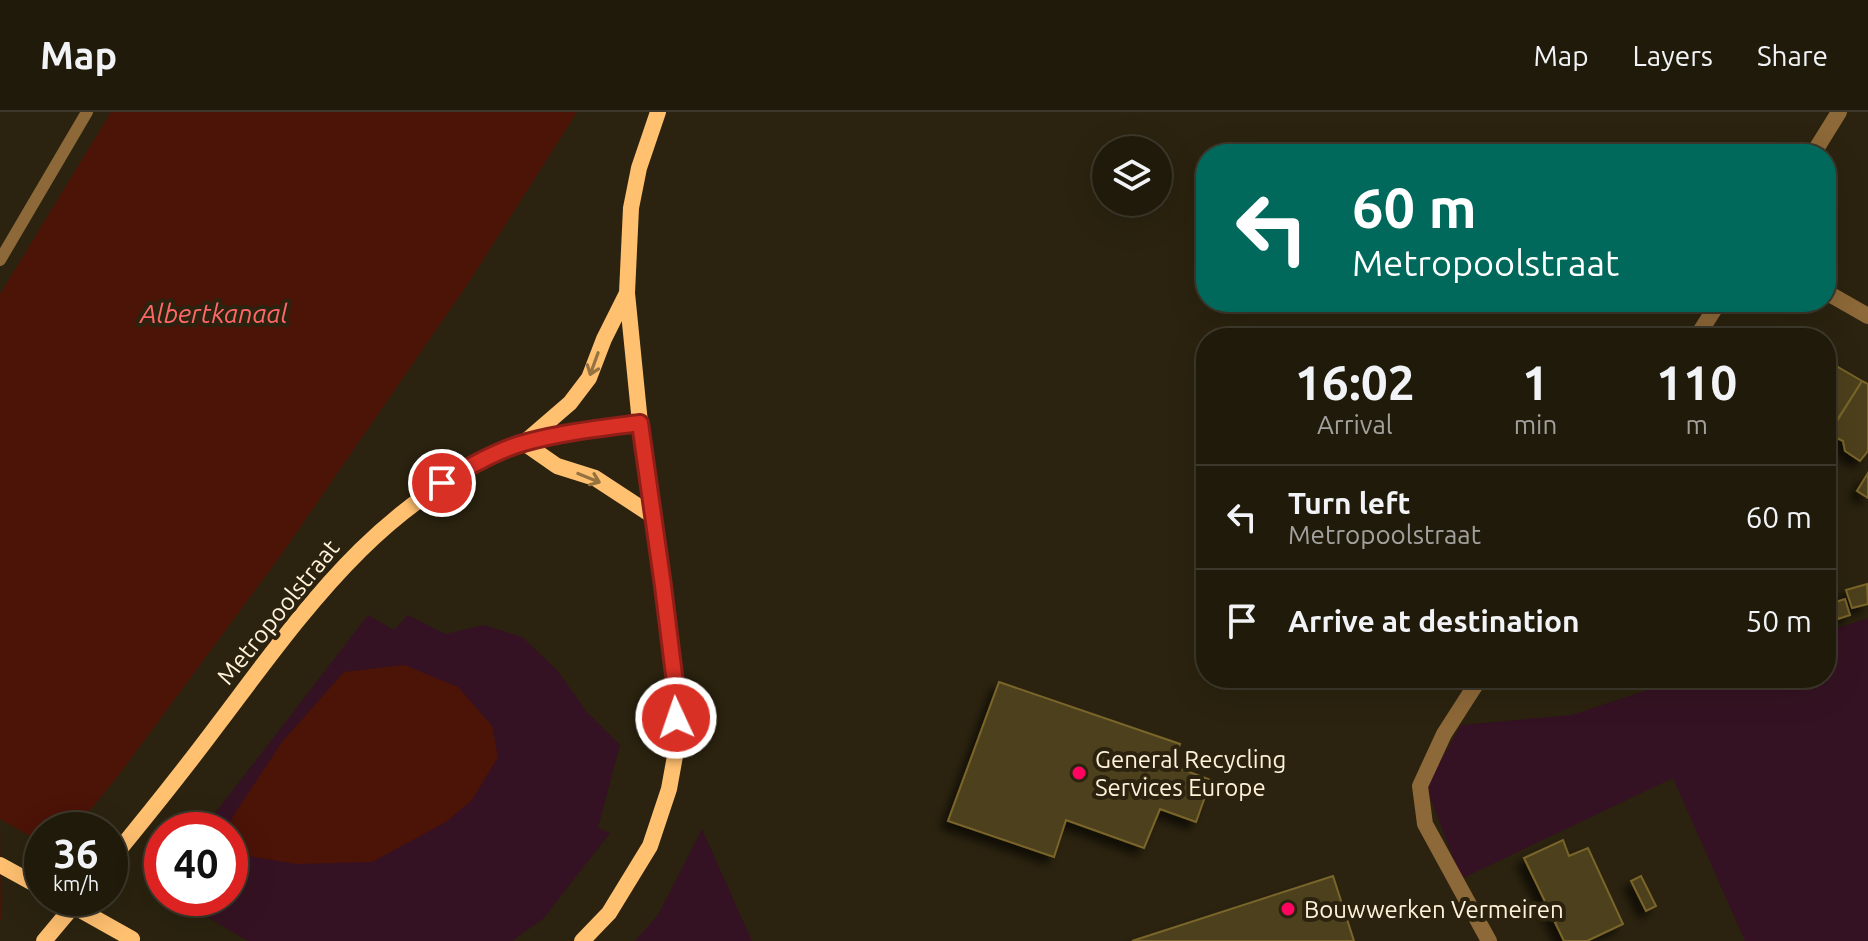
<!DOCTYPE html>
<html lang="en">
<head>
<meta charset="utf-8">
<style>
  body { margin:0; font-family:Ubuntu,sans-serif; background:#282314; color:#f1f3f6; height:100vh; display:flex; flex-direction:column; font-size:30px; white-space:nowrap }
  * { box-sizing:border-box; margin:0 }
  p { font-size:26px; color:#a2a19d }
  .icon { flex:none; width:44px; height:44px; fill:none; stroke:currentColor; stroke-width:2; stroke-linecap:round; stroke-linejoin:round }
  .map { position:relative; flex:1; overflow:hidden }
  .drawer { position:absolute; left:1196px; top:216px; width:640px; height:360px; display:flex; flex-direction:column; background:#201a0b; border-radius:32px; box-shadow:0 8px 32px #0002,0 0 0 2px #3d382c }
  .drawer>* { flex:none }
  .banner { position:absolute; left:1196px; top:32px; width:640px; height:168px; border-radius:32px; box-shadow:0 8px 32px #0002,0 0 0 2px #3d382c; background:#00695c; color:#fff; overflow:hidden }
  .fabs { position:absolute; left:1092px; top:24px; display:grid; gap:16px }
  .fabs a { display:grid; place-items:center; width:80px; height:80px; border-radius:50%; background:#201a0b; box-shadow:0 8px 32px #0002,0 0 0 2px #3d382c; font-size:40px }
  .speed { position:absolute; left:24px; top:700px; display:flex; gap:16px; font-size:40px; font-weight:700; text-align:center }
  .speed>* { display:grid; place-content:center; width:104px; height:104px; border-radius:50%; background:#201a0b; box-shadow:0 8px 32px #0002,0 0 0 2px #3d382c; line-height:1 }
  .speed small { font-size:20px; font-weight:400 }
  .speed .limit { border:12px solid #d22; background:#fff; color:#111 }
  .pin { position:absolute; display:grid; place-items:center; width:68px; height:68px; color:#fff; margin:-34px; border:4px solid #fff; border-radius:50%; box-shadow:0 2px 8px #0007 }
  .me { position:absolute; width:88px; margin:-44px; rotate:357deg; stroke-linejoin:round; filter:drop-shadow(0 0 6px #0008) }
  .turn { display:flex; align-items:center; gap:28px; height:168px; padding:0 24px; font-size:36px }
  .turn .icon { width:104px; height:104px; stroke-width:2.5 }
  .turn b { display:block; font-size:56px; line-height:68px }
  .eta { display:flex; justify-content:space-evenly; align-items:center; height:136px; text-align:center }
  .eta b { font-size:48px; font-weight:600; line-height:56px }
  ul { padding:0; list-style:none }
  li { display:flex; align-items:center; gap:24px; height:104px; padding:0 24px; border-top:2px solid #3d382c }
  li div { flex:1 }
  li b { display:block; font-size:30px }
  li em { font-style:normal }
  header { display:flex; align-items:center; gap:48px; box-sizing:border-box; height:112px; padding:0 40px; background:#201a0b; border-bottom:2px solid #3d382c }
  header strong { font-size:38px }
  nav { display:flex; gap:44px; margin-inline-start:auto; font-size:28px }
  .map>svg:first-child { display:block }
  .green { fill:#351223 }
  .water { fill:#4c1307 }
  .pier { fill:#2b230f }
  .building { fill:#4d401a; stroke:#7a652b; stroke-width:2; filter:url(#shadow) }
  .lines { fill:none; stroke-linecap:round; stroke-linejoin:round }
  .lane { stroke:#8d6838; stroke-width:12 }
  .street { stroke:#8d6838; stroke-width:16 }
  .secondary { stroke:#ffc070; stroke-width:16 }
  .secondary-bridge { stroke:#ffc070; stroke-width:16 }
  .oneway { stroke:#957240 }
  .route-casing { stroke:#8d1f18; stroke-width:20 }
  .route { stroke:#d93025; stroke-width:14 }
  .poi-dot { fill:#ff0560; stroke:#2b230f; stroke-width:3 }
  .labels { text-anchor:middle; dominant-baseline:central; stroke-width:8; stroke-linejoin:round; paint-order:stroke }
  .street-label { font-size:24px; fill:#fff2d9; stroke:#2b230f }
  .poi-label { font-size:24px; fill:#fff2d9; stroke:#2b230f; text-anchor:start }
  .water-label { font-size:26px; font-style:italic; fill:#ff6767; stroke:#2b230f }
</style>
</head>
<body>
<header>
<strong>Map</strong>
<nav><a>Map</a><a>Layers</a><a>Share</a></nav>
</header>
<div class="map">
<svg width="1868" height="829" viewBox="0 0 1868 829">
  <defs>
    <filter id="shadow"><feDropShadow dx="-7" dy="7" stdDeviation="4" flood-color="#0009"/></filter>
  </defs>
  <rect width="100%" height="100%" fill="#2b230f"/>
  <path class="green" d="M368,503L394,518L408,503L445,522L484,513L522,525L557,558L587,600L620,633L598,716L610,721L543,807L512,829H248L175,786H230V718H202Z
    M1868,506V829H1745L1673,666L1461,767L1426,674L1461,613L1572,603L1684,566H1826V520Z
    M702,717L752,829H635L658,803Z"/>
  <path class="water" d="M111,0H577L469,170L281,443L118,664L74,718H42V757L0,808V182Z
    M404,553L458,575L492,614L498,645L472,688L446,710L372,750L297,752L230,741V718H227L233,704L282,630L344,560Z"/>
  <path class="pier" d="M0,707L42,731V763L1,812Z"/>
  <path class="building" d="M1826,247L1838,255L1826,274Z
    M1838,255L1862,269L1830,319L1826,317V274Z
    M1862,269L1868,272V339L1860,349L1845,339L1843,329L1829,322Z
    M1868,361V386L1857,379Z
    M1867,472L1868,492L1852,496L1846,478Z
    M1845,487L1850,503L1838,507L1833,491Z
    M999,570L1180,632L1173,654L1211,668L1196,710L1160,697L1144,736L1066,708L1054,745L948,709Z
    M1563,728L1569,744L1588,736L1623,812L1587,829H1564L1524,746Z
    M1333,764L1354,829H1132Z
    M1641,764L1656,794L1646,799L1631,769Z"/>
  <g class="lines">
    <path class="lane" d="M0,148L87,0"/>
    <path class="street" d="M1813,42L1839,0
      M1826,180L1868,204
      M1696,226L1719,190
      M1480,566L1444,622L1420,674L1425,712L1489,829"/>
    <path class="secondary" d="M526,329L570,291L589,266L604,227L626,183
      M524,331L557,354L595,366L653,404
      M110,749C147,704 184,658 219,611C306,496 381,386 521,332C530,328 541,327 550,325C580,319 610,315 640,311
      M0,753L42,776
      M44,829L80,786
      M582,829L609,801L650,734L669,677L677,633L676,579L663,474L640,311L627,181L631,96L639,56L658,0"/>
    <path class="secondary-bridge" d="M59,786L132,827"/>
  </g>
  <defs><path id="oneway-shaft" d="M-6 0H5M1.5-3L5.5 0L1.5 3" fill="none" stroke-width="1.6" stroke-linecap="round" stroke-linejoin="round" transform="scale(2)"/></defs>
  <g class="oneway">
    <use href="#oneway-shaft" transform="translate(594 252) rotate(110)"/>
    <use href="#oneway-shaft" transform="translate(589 366) rotate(22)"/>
  </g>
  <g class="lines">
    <g class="route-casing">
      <path id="route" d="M442,371C466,356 500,337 527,330C564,320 602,316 640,311L663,474L676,579V606"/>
    </g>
    <use href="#route" class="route"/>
  </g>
  <g class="poi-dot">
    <circle cx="1079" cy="661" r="8"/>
    <circle cx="1288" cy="797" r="8"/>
  </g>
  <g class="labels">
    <g class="street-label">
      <text transform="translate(278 500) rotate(-51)">Metropoolstraat</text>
    </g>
    <g class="poi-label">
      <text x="1095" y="647">General Recycling<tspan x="1095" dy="28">Services Europe</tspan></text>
      <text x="1304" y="797">Bouwwerken Vermeiren</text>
    </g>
    <g class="water-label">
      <text x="214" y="201">Albertkanaal</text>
    </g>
  </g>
</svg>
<div class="fabs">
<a><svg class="icon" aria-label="layers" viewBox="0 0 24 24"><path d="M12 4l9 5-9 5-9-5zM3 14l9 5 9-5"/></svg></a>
</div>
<div class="speed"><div>36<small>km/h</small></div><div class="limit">40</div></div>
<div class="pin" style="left:442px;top:371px;background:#d93025"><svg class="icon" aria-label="arrive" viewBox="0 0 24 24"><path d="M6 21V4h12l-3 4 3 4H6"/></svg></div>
<svg class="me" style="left:676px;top:606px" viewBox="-20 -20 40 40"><circle r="17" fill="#d93025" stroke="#fff" stroke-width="3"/><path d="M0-11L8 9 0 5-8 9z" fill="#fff"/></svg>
<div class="banner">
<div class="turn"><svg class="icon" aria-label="left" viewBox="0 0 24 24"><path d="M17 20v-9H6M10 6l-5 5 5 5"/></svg><div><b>60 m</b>Metropoolstraat</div></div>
</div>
<section class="drawer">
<div class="eta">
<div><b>16:02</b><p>Arrival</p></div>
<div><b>1</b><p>min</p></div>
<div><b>110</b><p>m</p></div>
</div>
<ul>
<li><svg class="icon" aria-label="left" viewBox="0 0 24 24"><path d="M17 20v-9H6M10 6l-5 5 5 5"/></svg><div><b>Turn left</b><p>Metropoolstraat</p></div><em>60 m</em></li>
<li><svg class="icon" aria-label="arrive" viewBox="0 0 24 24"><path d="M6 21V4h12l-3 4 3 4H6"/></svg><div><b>Arrive at destination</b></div><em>50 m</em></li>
</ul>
</section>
</div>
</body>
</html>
